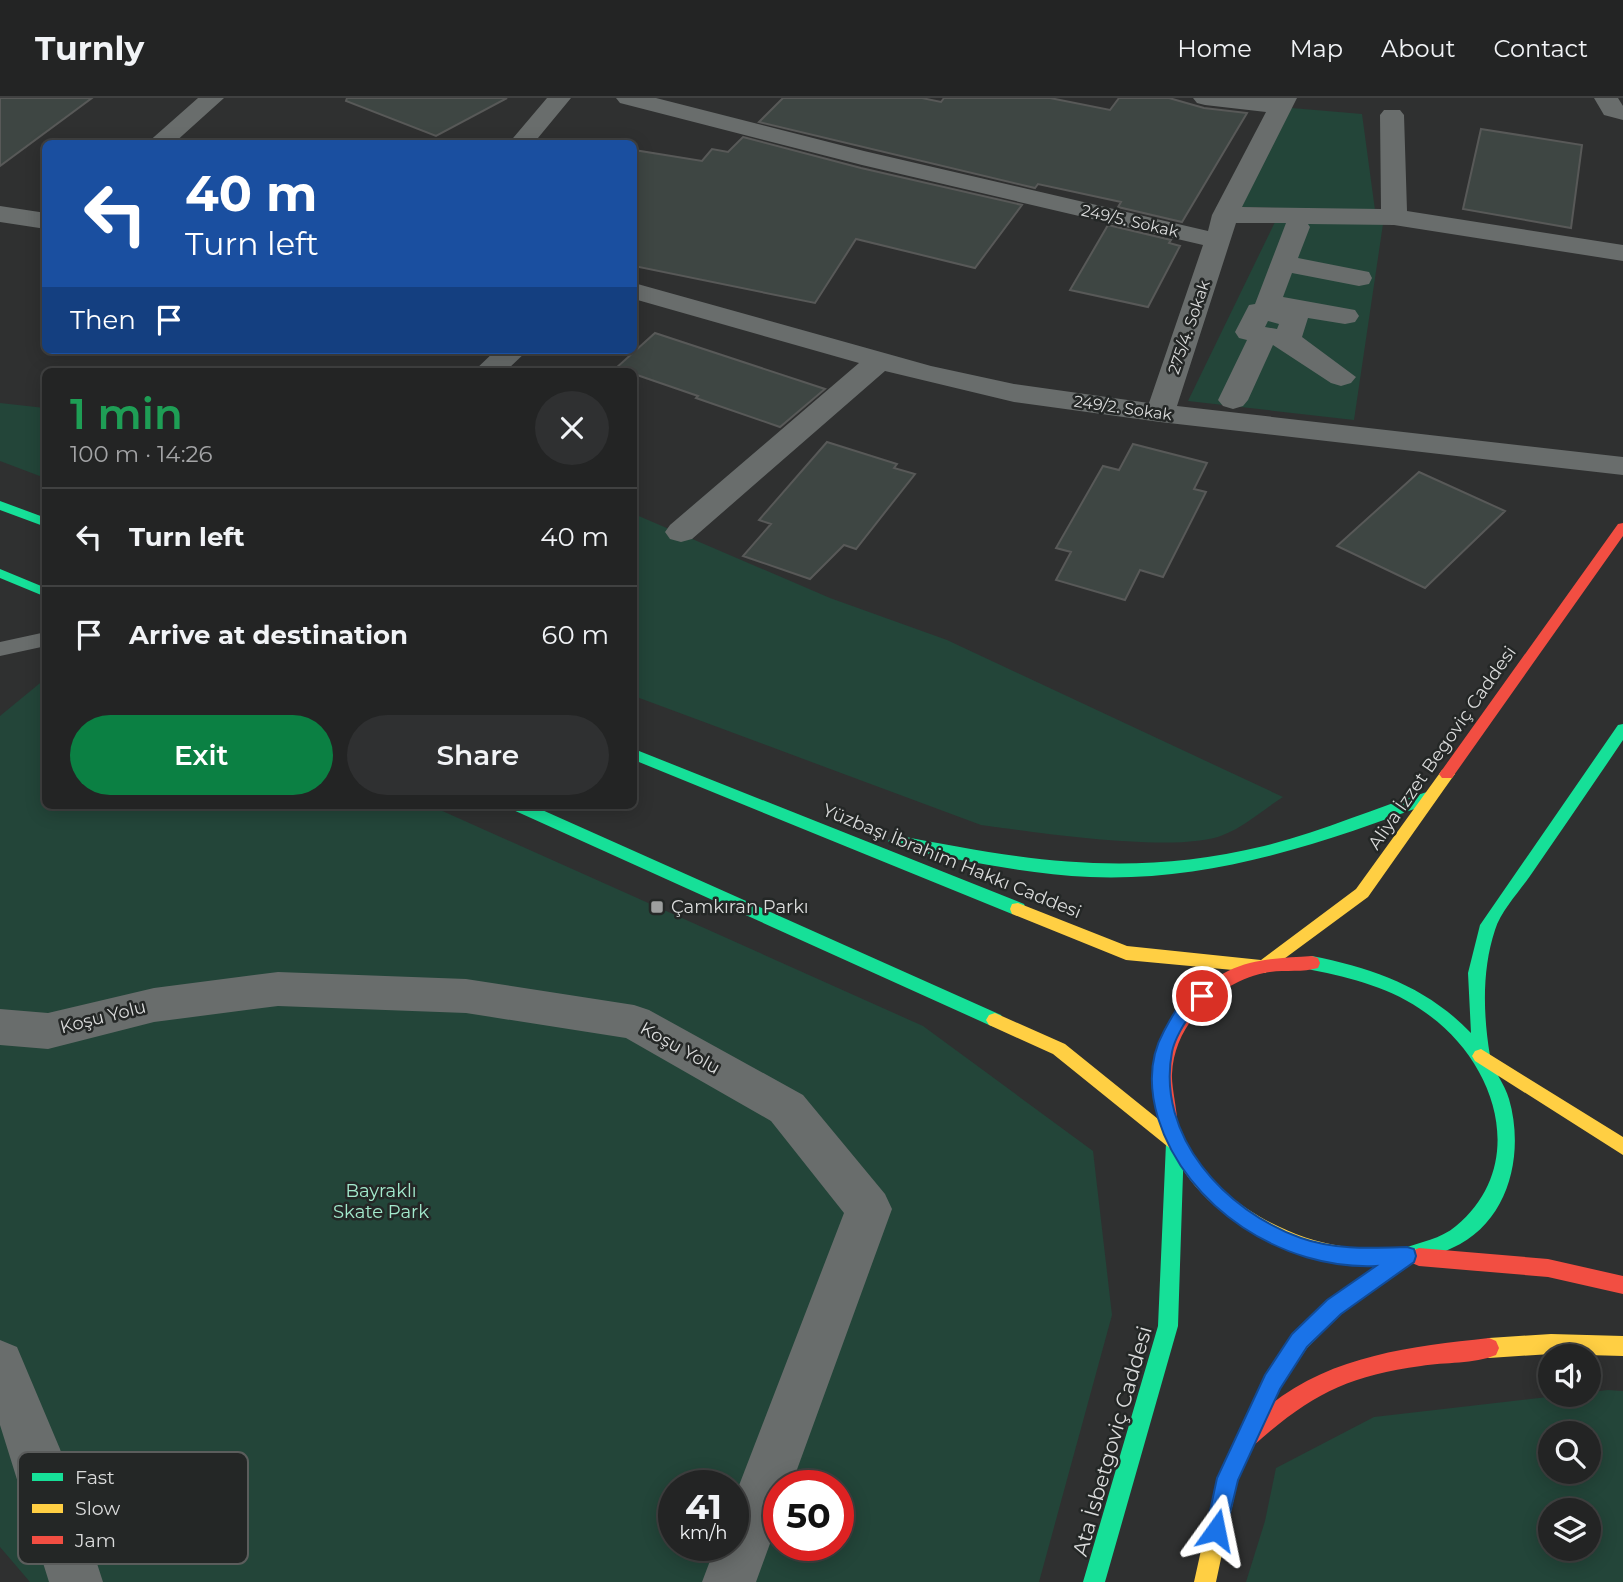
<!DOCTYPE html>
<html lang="en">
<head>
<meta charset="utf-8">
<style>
  body { margin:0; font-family:Montserrat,sans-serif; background:#2f3031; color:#f1f3f6; height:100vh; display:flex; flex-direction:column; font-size:26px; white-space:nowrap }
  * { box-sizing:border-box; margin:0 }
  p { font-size:23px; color:#a3a4a6 }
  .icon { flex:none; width:38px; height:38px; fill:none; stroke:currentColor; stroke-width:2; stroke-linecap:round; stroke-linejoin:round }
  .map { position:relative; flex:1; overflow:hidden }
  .side { position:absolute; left:42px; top:270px; width:595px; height:441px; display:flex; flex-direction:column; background:#232424; border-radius:10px; box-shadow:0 4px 18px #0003,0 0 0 2px #404141 }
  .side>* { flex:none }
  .hud { position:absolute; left:42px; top:42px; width:595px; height:214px; border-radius:10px; box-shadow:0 4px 18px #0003,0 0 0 2px #404141; background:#1a4fa0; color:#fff; overflow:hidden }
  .buttons { position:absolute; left:1538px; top:1246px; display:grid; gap:14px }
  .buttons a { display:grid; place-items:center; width:63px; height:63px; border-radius:50%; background:#232424; box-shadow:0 4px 18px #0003,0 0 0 2px #404141; font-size:35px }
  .speed { position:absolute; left:658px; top:1372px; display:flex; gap:14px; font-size:35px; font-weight:700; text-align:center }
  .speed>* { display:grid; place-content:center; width:91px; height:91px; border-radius:50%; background:#232424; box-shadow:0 4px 18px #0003,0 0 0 2px #404141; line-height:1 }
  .speed small { font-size:18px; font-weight:400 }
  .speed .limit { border:10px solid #d22; background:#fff; color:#111 }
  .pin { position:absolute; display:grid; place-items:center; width:60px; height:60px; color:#fff; margin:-30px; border:4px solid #fff; border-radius:50%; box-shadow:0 2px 7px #0007 }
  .me { position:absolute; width:77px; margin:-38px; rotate:12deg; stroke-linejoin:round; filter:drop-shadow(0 0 5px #0008) }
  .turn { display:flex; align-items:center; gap:24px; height:147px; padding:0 28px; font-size:32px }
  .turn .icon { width:91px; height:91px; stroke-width:2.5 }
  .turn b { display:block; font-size:49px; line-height:60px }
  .then { display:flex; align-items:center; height:66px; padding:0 28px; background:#0003; gap:14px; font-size:26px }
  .round { display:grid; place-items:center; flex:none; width:74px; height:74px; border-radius:37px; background:#2f3031 }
  .summary { display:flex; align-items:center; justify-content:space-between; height:119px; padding:0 28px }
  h1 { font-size:42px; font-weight:600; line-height:52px; color:#1e9e55 }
  .cta { display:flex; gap:14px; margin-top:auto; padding:14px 28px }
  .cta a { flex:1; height:80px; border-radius:42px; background:#0b8043; color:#fff; font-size:28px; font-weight:600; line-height:80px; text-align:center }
  .cta a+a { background:#2f3031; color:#f1f3f6 }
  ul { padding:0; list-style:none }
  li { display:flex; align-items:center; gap:21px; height:98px; padding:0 28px; border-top:2px solid #404141 }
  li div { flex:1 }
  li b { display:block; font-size:26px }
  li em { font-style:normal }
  header { display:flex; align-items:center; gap:42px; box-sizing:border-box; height:98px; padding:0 35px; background:#232424; border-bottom:2px solid #404141 }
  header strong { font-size:33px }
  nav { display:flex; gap:38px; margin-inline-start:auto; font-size:24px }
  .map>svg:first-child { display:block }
  .green { fill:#234539; fill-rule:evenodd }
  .building { fill:#3e4643; stroke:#585958; stroke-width:2 }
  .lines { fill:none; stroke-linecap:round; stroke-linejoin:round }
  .lane { fill:#696d6c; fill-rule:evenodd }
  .street { fill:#696d6c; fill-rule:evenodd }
  .fast { fill:#16e098; fill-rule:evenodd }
  .slow { fill:#ffcf43; fill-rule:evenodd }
  .jam { fill:#f24e42; fill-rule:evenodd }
  .route { fill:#1a73e8; stroke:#114b97; stroke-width:2 }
  .poi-dot { fill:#9e9f9f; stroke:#242726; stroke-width:2.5 }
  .labels { text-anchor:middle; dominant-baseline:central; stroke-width:5; stroke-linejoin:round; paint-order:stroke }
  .far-street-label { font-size:16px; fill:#dadbdb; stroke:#242726 }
  .street-label { font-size:18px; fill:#dadbdb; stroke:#242726 }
  .poi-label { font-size:18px; fill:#dadbdb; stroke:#242726; text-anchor:start }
  .park-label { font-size:18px; fill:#a3eacd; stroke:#242726 }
  .near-street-label { font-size:21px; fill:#dadbdb; stroke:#242726 }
  .key { fill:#242726; stroke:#5b5d5c; stroke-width:2 }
  .key-label { font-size:19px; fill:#dadbdb }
</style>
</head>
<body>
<header>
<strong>Turnly</strong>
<nav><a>Home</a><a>Map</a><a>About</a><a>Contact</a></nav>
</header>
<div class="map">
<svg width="1623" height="1484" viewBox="0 0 1623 1484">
  <rect width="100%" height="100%" fill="#2f3030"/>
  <path class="green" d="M1280,9L1362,16L1375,112L1239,109Z
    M1275,124L1383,126L1354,322L1188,303Z
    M0,305L45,310V380L0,363Z
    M634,416L830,500L947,542L1283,699C1264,711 1244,729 1223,737C1178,756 1033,734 981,727L634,598Z
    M45,581L46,707H429L923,928L1093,1053L1112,1217L1039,1484H30L0,1449V618ZM674,1388H733V1447H674ZM779,1388H838V1447H779Z
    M1608,1292L1623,1293V1484H1246L1265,1423L1276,1370L1374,1319ZM1550,1335H1589V1374H1550ZM1550,1412H1589V1451H1550Z"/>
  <path class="building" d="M0,0H92L0,68Z
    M347,0H507L436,38L346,3Z
    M783,0H922L941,4L944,0H1050L1110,12L1119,0H1169L1204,10L1247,15L1182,124L1118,109L1121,104L1038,86L1035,90L759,24Z
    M1481,31L1582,47L1571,130L1463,111Z
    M743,39L861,70L1022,107L975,170L856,141L815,205L634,168V52L702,63L712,51L728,54Z
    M1108,127L1171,142L1169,145L1180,148L1148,209L1070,192Z
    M655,235L825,291L780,329L696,300L698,298L634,276V273L616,270Z
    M827,344L897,366L894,370L915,376L856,451L844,447L810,481L743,458L771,426L759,422Z
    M1133,346L1207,365L1194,391L1206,394L1163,479L1140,472L1125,502L1056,482L1071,454L1056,450L1103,368L1119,372Z
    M1419,374L1505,413L1425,490L1337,448Z"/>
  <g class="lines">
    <path class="lane" d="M46,534V548L0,558V544Z"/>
    <path class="street" d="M198,0H224L173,46H146Z
      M547,0H571L533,46H508Z
      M616,0H656L864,53L1208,133L1212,117L1266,14L1205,7L1197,5L1193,0H1297L1242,109L1381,111L1380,17L1384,12H1400L1404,17L1407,113L1623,147V163L1394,127L1308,126L1310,129L1298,160L1369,174L1372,180L1369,186L1359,188L1292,175L1283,199L1355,212L1359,218L1355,224L1345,226L1308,220L1302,239L1356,279L1351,285L1341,288L1331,285L1273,247L1248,302L1243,308L1233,311L1223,308L1218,302L1247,242L1239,240L1235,234L1249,207L1255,206L1286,125H1236L1177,308L1623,359V377L1160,324L1014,304L885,273L692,441L681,444L670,441L665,434L670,427L859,265L634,201V185L931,268L1014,286L1149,305L1203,147L862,67L620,5ZM1268,223L1279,226L1277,231L1265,229Z
      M1594,0H1618L1623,8V22L1604,17Z
      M0,108L46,115V131L0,124Z
      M496,252H528L506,273H474Z
      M278,874L466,881L634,907L649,912L803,997L885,1096L892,1111L791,1388H779V1421L756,1484H702L716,1447H733V1403L844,1115L771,1023L626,940L466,915L278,908L154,924L48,951L0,947V911L48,915L154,890Z
      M0,1242L17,1249L60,1351L103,1484H49L0,1327Z"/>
    <path class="fast" d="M0,403L46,420V429L0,412Z
      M0,471L46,490V499L0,480Z
      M1623,626V642C1592,688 1561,733 1530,778C1519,794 1501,813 1495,832C1482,871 1483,916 1490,958C1492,971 1505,986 1509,1001C1525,1056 1509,1125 1452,1150C1439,1156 1416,1169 1402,1163L1399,1157L1402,1151C1420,1144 1441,1141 1456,1128C1530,1066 1496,964 1426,915C1392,890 1352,880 1312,872L1306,870L1304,865L1306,860L1312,858C1373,870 1427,889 1471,935L1468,875L1480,827L1618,627Z
      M634,651L1024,806L1026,811L1024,816H1012L634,662Z
      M1430,693L1438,699L1435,703C1325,745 1210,784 1090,779C1025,776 960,762 896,749L888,743L896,737C1027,763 1131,780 1264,748C1321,734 1374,710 1430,693Z
      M508,707H531L1001,917L1004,922L1001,927L995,929L989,927L511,711Z
      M1175,1037L1181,1039L1184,1045L1178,1228L1105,1484H1083L1158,1228L1166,1045L1169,1039Z"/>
    <path class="slow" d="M1447,670L1452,672L1455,676L1452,680L1368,799L1265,875L1126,862L1012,816L1010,811L1012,806L1018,805L1127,848L1261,862L1356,791L1442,672Z
      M995,915L1065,946L1163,1025L1170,1021L1176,1023C1181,1033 1185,1043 1190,1053C1220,1103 1285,1140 1341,1148C1352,1150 1363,1151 1373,1151C1387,1152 1402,1146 1416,1151L1419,1157L1416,1163L1341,1216L1307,1250L1279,1291L1238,1381L1216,1484H1194L1217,1380L1265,1277L1293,1236L1327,1202L1375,1169C1296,1162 1208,1128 1172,1052L1053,956L989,927L986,922L989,917Z
      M1481,951L1623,1039V1057L1475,963L1472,958L1475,953Z
      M1551,1236L1623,1238V1258L1551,1256L1489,1260L1482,1257L1479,1250L1482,1243L1489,1240Z"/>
    <path class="jam" d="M1623,425V438L1452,680H1442L1439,676L1442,672L1618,426Z
      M1312,858L1318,860L1320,865L1318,870C1301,875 1282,871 1264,875C1216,886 1174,926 1172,976C1171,991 1181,1026 1176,1035L1170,1037L1164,1035C1134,973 1170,901 1228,873C1255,860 1283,860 1312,858Z
      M1419,1150L1548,1161L1623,1178V1196L1548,1179L1419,1168L1412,1165L1409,1159L1412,1153Z
      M1489,1240L1496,1243L1499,1250L1496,1257C1474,1266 1445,1264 1421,1268C1346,1278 1309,1298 1253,1348L1246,1351L1239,1348L1236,1341C1241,1328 1255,1319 1265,1311C1330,1257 1409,1249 1489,1240Z"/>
  </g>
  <path class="route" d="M1202,891L1211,898C1207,906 1198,909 1192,916C1184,924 1174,943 1172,954C1156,1038 1225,1113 1301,1140C1335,1152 1371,1150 1407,1149L1414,1151L1416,1158L1414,1164L1341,1216L1307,1249L1280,1291L1238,1382L1224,1440L1216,1443L1209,1440L1206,1432L1217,1380L1265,1277L1292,1236L1327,1202L1376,1168C1283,1172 1186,1110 1158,1020C1149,990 1149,960 1164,933C1174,915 1182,897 1202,891Z"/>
  <rect class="poi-dot" x="650" y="802" width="14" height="14" rx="3.5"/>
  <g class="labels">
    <g class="far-street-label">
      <text transform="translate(1130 123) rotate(13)">249/5. Sokak</text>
      <text transform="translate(1189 229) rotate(-71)">275/4. Sokak</text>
      <text transform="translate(1123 310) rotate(8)">249/2. Sokak</text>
    </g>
    <g class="street-label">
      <text transform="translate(1442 650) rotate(-55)">Aliya İzzet Begoviç Caddesi</text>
      <text transform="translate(952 763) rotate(22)">Yüzbaşı İbrahim Hakkı Caddesi</text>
      <text transform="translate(103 919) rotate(-14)">Koşu Yolu</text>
      <text transform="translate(680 950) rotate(29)">Koşu Yolu</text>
    </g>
    <g class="poi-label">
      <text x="671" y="809">Çamkıran Parkı</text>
    </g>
    <g class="park-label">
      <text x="381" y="1093">Bayraklı<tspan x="381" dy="21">Skate Park</tspan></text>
    </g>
    <g class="near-street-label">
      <text transform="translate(1112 1343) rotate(-74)">Ata İsbetgoviç Caddesi</text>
    </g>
  </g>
  <rect x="18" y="1354" width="230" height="112" rx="10" class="key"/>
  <rect x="32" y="1375" width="31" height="8" fill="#16e098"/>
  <rect x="32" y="1406" width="31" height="9" fill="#ffcf43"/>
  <rect x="32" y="1438" width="31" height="8" fill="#f24e42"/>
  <g class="key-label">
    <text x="75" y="1386">Fast</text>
    <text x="75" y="1417">Slow</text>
    <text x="75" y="1449">Jam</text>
  </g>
</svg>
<div class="buttons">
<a><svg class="icon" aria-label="sound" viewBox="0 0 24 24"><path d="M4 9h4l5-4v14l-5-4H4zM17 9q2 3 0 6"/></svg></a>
<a><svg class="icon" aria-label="search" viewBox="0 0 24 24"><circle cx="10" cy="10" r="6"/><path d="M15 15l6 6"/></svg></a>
<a><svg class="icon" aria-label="layers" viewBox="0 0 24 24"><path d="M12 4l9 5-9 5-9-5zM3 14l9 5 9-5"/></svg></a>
</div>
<div class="speed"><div>41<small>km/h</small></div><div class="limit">50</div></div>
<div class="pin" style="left:1202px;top:898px;background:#d93025"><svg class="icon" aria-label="arrive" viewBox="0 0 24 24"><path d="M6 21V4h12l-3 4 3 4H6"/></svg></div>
<svg class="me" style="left:1216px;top:1432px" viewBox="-20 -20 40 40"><path d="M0-17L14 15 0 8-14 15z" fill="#1a73e8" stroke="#fff" stroke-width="4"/></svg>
<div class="hud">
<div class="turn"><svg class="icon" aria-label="left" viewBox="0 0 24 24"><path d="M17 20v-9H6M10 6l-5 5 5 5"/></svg><div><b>40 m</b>Turn left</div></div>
<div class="then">Then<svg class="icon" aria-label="arrive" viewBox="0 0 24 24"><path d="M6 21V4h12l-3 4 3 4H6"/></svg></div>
</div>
<section class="side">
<div class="summary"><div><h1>1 min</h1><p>100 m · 14:26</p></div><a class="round"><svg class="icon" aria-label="close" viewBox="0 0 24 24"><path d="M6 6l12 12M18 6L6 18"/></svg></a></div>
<ul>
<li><svg class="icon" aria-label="left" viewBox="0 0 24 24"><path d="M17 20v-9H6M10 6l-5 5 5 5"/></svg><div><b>Turn left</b></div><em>40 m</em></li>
<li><svg class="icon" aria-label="arrive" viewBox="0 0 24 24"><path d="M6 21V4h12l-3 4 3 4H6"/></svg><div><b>Arrive at destination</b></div><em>60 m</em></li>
</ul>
<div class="cta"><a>Exit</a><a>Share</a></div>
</section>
</div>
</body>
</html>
